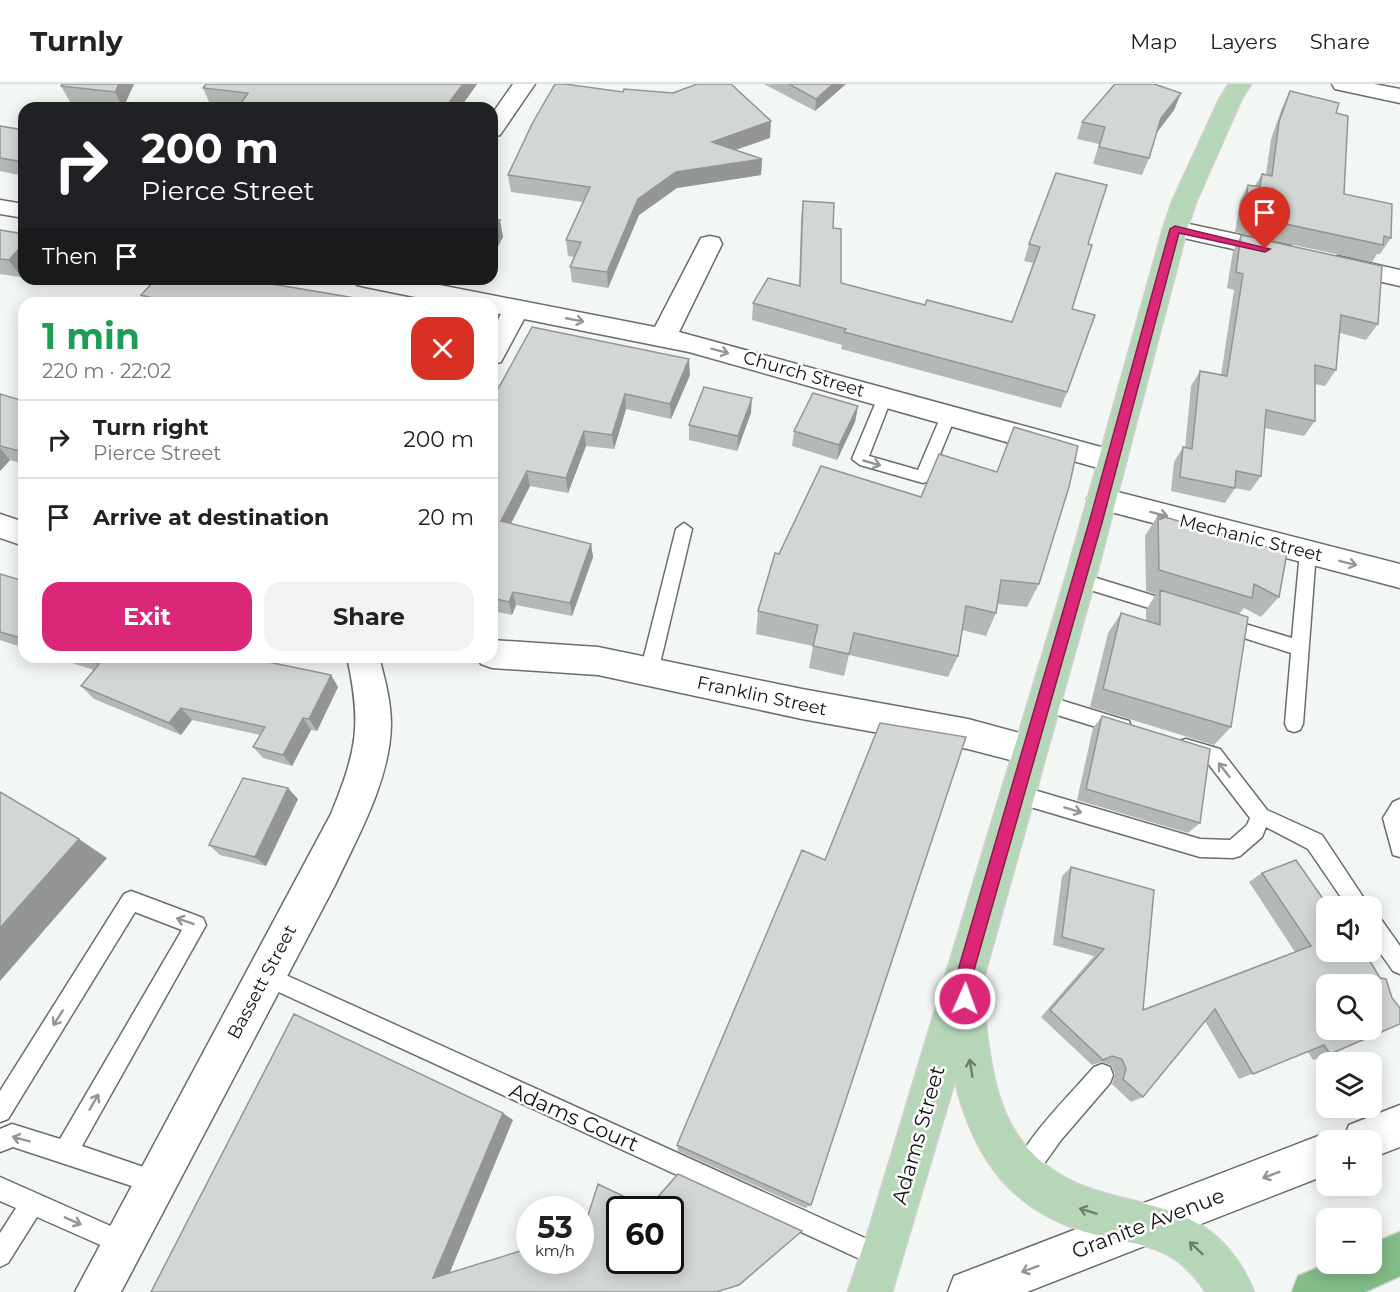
<!DOCTYPE html>
<html lang="en">
<head>
<meta charset="utf-8">
<style>
  body { margin:0; font-family:Montserrat,sans-serif; background:#f2f2f2; color:#222; height:100vh; display:flex; flex-direction:column; font-size:22px; white-space:nowrap }
  * { box-sizing:border-box; margin:0 }
  p { font-size:20px; color:#767676 }
  .icon { flex:none; width:33px; height:33px; fill:none; stroke:currentColor; stroke-width:2; stroke-linecap:round; stroke-linejoin:round }
  .map { position:relative; flex:1; overflow:hidden }
  .panel { position:absolute; left:18px; top:213px; width:480px; height:366px; display:flex; flex-direction:column; background:#fff; border-radius:18px; box-shadow:0 3px 15px #0003 }
  .panel>* { flex:none }
  .banner { position:absolute; left:18px; top:18px; width:480px; height:183px; border-radius:18px; box-shadow:0 3px 15px #0003; background:#202124; color:#fff; overflow:hidden }
  .controls { position:absolute; left:1316px; top:812px; display:grid; gap:12px }
  .controls a { display:grid; place-items:center; width:66px; height:66px; border-radius:12px; background:#fff; box-shadow:0 3px 15px #0003; font-size:30px }
  .speed { position:absolute; left:516px; top:1112px; display:flex; gap:12px; font-size:30px; font-weight:700; text-align:center }
  .speed>* { display:grid; place-content:center; width:78px; height:78px; border-radius:50%; background:#fff; box-shadow:0 3px 15px #0003; line-height:1 }
  .speed small { font-size:15px; font-weight:400 }
  .speed .limit { border:3px solid #111; border-radius:9px; background:#fff; color:#111 }
  .pin { position:absolute; display:grid; place-items:center; width:51px; height:51px; color:#fff; margin:-62px -26px; border-radius:50% 50% 50% 0; rotate:-45deg; box-shadow:0 0 6px #0007 }
  .pin .icon { rotate:45deg }
  .me { position:absolute; width:66px; margin:-33px; rotate:2deg; stroke-linejoin:round; filter:drop-shadow(0 0 4px #0008) }
  .turn { display:flex; align-items:center; gap:21px; height:126px; padding:0 24px; font-size:27px }
  .turn .icon { width:78px; height:78px; stroke-width:2.5 }
  .turn b { display:block; font-size:42px; line-height:51px }
  .then { display:flex; align-items:center; height:57px; padding:0 24px; background:#0003; gap:12px; font-size:22px }
  .round { display:grid; place-items:center; flex:none; width:63px; height:63px; border-radius:18px; background:#f2f2f2 }
  .head { display:flex; align-items:center; justify-content:space-between; height:102px; padding:0 24px }
  h1 { font-size:36px; font-weight:700; line-height:45px; color:#1e9e55 }
  .cta { display:flex; gap:12px; margin-top:auto; padding:12px 24px }
  .cta a { flex:1; height:69px; border-radius:18px; background:#db2777; color:#fff; font-size:24px; font-weight:700; line-height:69px; text-align:center }
  .cta a+a { background:#f2f2f2; color:#222 }
  ul { padding:0; list-style:none }
  li { display:flex; align-items:center; gap:18px; height:78px; padding:0 24px; border-top:2px solid #e0e0e0 }
  li div { flex:1 }
  li b { display:block; font-size:22px }
  li em { font-style:normal }
  header { display:flex; align-items:center; gap:36px; box-sizing:border-box; height:84px; padding:0 30px; background:#fff; border-bottom:2px solid #e0e0e0 }
  header strong { font-size:28px }
  nav { display:flex; gap:33px; margin-inline-start:auto; font-size:21px }
  .map>svg:first-child { display:block }
  .lines { fill:none; stroke-linecap:round; stroke-linejoin:round }
  .service-casing { stroke:#6a6d6a; stroke-width:3 }
  .minor-casing { stroke:#6a6d6a; stroke-width:3 }
  .secondary-casing { stroke:#6a6d6a; stroke-width:3 }
  .primary-casing { stroke:#d0d0d0; stroke-width:3 }
  .motorway-casing { stroke:#d0d0d0; stroke-width:3 }
  .service { fill:#fff; fill-rule:evenodd }
  .minor { fill:#fff; fill-rule:evenodd }
  .secondary { fill:#fff; fill-rule:evenodd }
  .primary { fill:#b5d7b8; fill-rule:evenodd }
  .motorway { fill:#83bc89; fill-rule:evenodd }
  .wall { fill:#b5b9b5 }
  .shaded-wall { fill:#949694 }
  .building { fill:#d3d7d3; stroke:#949694; stroke-width:1.5; fill-rule:evenodd }
  .oneway { stroke:#959595 }
  .oneway2 { stroke:#6c7f6e }
  .route { fill:#db2777; stroke:#8e194d; stroke-width:1.5 }
  .labels { text-anchor:middle; dominant-baseline:central; stroke-width:5; stroke-linejoin:round; paint-order:stroke }
  .street-label { font-size:18px; fill:#131413; stroke:#fff }
  .near-street-label { font-size:21px; fill:#131413; stroke:#fff }
</style>
</head>
<body>
<header>
<strong>Turnly</strong>
<nav><a>Map</a><a>Layers</a><a>Share</a></nav>
</header>
<div class="map">
<svg width="1400" height="1208" viewBox="0 0 1400 1208">
  <rect width="100%" height="100%" fill="#f3f7f3"/>
  <g class="lines">
    <g class="service-casing">
      <path id="service" d="M885,308L892,313L869,372L918,386L943,327H953L956,331L929,397L923,399L860,381L852,375L878,313Z
        M684,439L692,445L658,588L655,593L649,596L643,593L640,588L676,445Z
        M1308,461L1314,463L1316,468L1303,640L1300,646L1294,648L1288,646L1285,640L1291,569L1216,545L1213,540L1216,535L1222,533L1292,554L1300,468L1302,463Z
        M1080,489L1181,520L1184,525L1181,530L1175,532L1074,501L1072,496L1074,491Z
        M1044,611L1122,635L1129,637L1131,643L1129,649L1122,651L1038,625L1035,619L1038,613Z
        M1186,655L1220,665L1267,726L1322,751L1369,822H1347L1308,765L1266,743L1262,753L1240,772L1233,774L1200,773L1017,719L1010,716L1007,710L1010,704L1017,701L1200,755L1230,756L1247,741L1250,734L1207,678L1179,669L1177,663L1179,657Z
        M1400,715V773L1393,771L1383,734L1393,718Z
        M131,807L203,834L206,841L82,1062L164,1090L168,1098L164,1106L156,1110L13,1063L0,1068V1045L12,1040L60,1055L182,846L135,828L8,1035L0,1038V1007L124,810Z
        M1371,828L1378,831L1400,862V890L1393,887L1371,856Z
        M266,882L889,1165L893,1173L889,1181L881,1185L873,1181L259,899L256,892L259,885Z
        M1102,980L1110,983L1113,991L1110,999L1061,1056L1031,1098L1023,1102L1015,1098L1011,1090C1027,1052 1067,1014 1094,983Z
        M0,1093L131,1151L135,1159L131,1167L123,1171L37,1133L8,1179L0,1183V1149L16,1124L0,1117Z"/>
    </g>
    <g class="minor-casing">
      <path id="minor" d="M513,0H535L500,51L492,53V30Z
        M1332,0H1374L1400,5V19L1335,5Z
        M0,116L24,120V134L0,130Z
        M1175,137L1282,160L1291,162L1294,168L1291,174L1282,176L1166,150L1163,145L1166,140Z
        M710,152L719,154L722,160L679,248L1112,366L1122,369L1126,377L1122,385L1112,388L689,268L524,235L501,278L492,280V247L501,230L492,229V219H445L366,203L357,201L353,195H409L655,243L698,160L701,154Z
        M1338,172L1400,186V202L1329,186L1326,180L1329,174Z
        M1102,404L1400,480V504L1092,423L1087,415L1092,407Z
        M0,430L24,438V462L0,454Z
        M492,556L598,563L802,605L968,635L1042,655L1047,666L1042,677L1030,681L968,665L802,635L598,591L492,584L481,580L477,573H492Z
        M347,573H379C385,595 391,618 391,641C390,696 358,752 335,801L121,1208H75L331,730C357,666 362,641 347,573Z"/>
    </g>
    <g class="secondary-casing">
      <path id="secondary" d="M1400,1021V1063L1371,1074V1056H1343L1349,1041Z
        M1326,1049L1341,1056H1326V1091L1027,1208H948L954,1192Z"/>
    </g>
    <g class="primary-casing">
      <path id="primary" d="M1229,0H1251L1242,14L1196,118L1187,145L1095,496L980,907C986,922 985,936 987,952C992,989 999,1029 1023,1059C1094,1146 1203,1085 1254,1208H1206C1173,1160 1149,1164 1097,1151C1014,1130 974,1077 955,996L892,1208H848L870,1142L1065,496L1163,145L1172,118L1220,14Z"/>
    </g>
    <g class="motorway-casing">
      <path id="motorway" d="M1400,1148V1192L1365,1208H1292L1298,1192L1329,1179H1371V1160Z"/>
    </g>
    <use href="#service" class="service"/>
    <use href="#minor" class="minor"/>
    <use href="#secondary" class="secondary"/>
    <use href="#primary" class="primary"/>
    <use href="#motorway" class="motorway"/>
  </g>
  <path class="wall" d="M62,0H134L123,24L70,18L61,2Z
    M206,0H477L460,24H240L239,23L210,20L203,4Z
    M764,0H846L815,27Z
    M1290,7L1336,29L1344,110L1391,154L1380,170H1377L1372,178L1235,148L1240,117L1248,101L1255,102L1262,90H1266L1271,55L1282,24Z
    M1181,9L1174,26L1157,48L1149,74L1142,91L1093,80L1099,60L1077,55L1082,38Z
    M0,42L24,46V92L0,87Z
    M770,54L735,66L762,75L761,91L677,104L639,131L608,204L572,198L570,183L574,173L568,172L566,156L583,118L511,108L508,91Z
    M803,117L833,144L841,199L925,221L1012,238L1033,179L1024,177L1029,160H1088L1072,225L1067,308L1061,324L841,265L842,261L752,236L753,219L799,202L801,134Z
    M0,146L24,150V189L21,193L0,190Z
    M1241,151L1378,240L1366,256L1340,249L1336,286L1325,302L1315,300V337L1304,352L1264,344L1261,392L1250,407L1235,404L1225,419L1171,407L1174,378L1183,363L1185,364L1191,302L1200,287L1221,291L1234,206L1227,204L1233,167Z
    M263,199L385,219H145L141,211Z
    M690,291L671,335L626,325L614,365L586,362L568,409L530,402L511,440L591,460L593,473L572,532L516,521L512,531L492,527V316Z
    M0,310L24,317V380L10,376L0,387Z
    M858,322L855,338L837,376L792,362L794,347Z
    M751,329L737,367L689,356V341Z
    M1158,431L1279,513L1261,533L1244,524L1239,530L1231,643L1214,661L1090,623L1108,549L1121,529L1146,537V526L1156,510L1146,507L1145,452Z
    M775,469L1039,500L1027,523L998,520L996,529L986,552L962,546L958,572L948,593L849,571L844,592L809,584L813,562L756,550L758,527Z
    M0,490L24,497V564L0,556Z
    M53,573H268L270,576L269,578L331,591L338,603L317,647L311,646L292,682L263,674L253,663L260,651L192,636L181,651L94,615L81,602L94,586Z
    M1102,632L1200,739L1188,749L1077,716L1093,644Z
    M298,715L266,782L220,771L209,761Z
    M1296,776L1330,970L1313,976L1308,968L1239,995L1205,937L1143,1013L1131,1018L1112,1000L1115,990L1111,981L1101,978L1092,981L1041,933L1094,872L1053,861L1062,792L1071,783L1143,926L1295,868L1249,798L1262,789Z
    M677,1061L811,1121L805,1124L678,1067Z"/>
  <path class="shaded-wall" d="M119,0H134L123,24L115,8Z
    M463,0H477L460,24H445Z
    M833,0H846L815,27L816,15Z
    M1181,9L1174,26L1155,51L1161,34Z
    M771,37L770,54L712,74V58Z
    M762,75L761,91L677,104L639,131L608,204L607,188L638,115L676,88Z
    M500,136L503,153L492,174V151Z
    M24,159V189L21,193L9,176Z
    M689,275L690,291L671,335L670,320Z
    M625,310L626,325L614,365L612,351Z
    M752,314L751,329L737,367L738,352Z
    M858,322L855,338L837,376L839,361Z
    M584,347L586,362L568,409L566,394Z
    M0,364L10,376L0,387Z
    M527,387L530,402L505,451L501,437Z
    M591,460L593,473L572,532L570,519Z
    M513,508L516,521L512,531L509,518Z
    M255,573H268L270,576L264,587L254,575Z
    M331,591L338,603L317,647L309,635Z
    M181,624L192,636L181,651L169,639Z
    M303,634L311,646L292,682L283,671Z
    M288,704L298,715L266,782L255,773Z
    M79,755L107,774L0,897V844Z
    M503,1029L513,1036L448,1193L433,1194Z"/>
  <path class="building" d="M62,0H119L115,8L61,2Z
    M206,0H463L445,24H262L239,22L248,9L203,4Z
    M555,0H565L623,8L624,5L673,9L697,0H731L771,37L712,58L762,75L676,88L638,115L607,188L570,183L581,158L566,156L590,103L508,91L532,40Z
    M789,0H833L816,15Z
    M1115,0H1154L1181,9L1161,34L1149,74L1099,63L1105,43L1082,38Z
    M1290,7L1339,19L1336,29L1348,32L1344,110L1392,120L1391,154L1384,152L1383,161L1244,131L1248,101L1260,103L1262,90L1272,92L1279,38Z
    M0,42L24,46V78L0,74Z
    M1056,89L1107,101L1088,160L1092,161L1072,225L1095,231L1067,308L844,248L846,245L753,219L768,194L800,202L803,117L834,119L833,144L841,145V199L925,221L927,216L1012,238L1040,163L1029,160Z
    M492,135L500,136L492,151Z
    M0,146L24,150V159L9,176L0,175Z
    M1241,151L1382,182L1378,240L1341,231L1336,286L1315,281V337L1266,326L1261,392L1236,387L1235,404L1180,393L1183,363L1192,365L1200,287L1227,292L1243,190L1236,188Z
    M156,195H259L262,196L260,198L385,219H172L141,211Z
    M532,243L689,275L670,320L625,310L612,351L584,347L566,394L527,387L501,437L591,460L570,519L513,508L509,518L492,514V328L493,326L492,325V316Z
    M704,303L752,314L738,352L689,341Z
    M813,309L858,322L839,361L794,347Z
    M0,310L24,317V368L0,362Z
    M1014,343L1078,362L1069,403L1039,500L1001,496L996,529L966,522L958,572L854,549L849,570L813,562L818,541L758,527L775,469L779,470L821,382L921,413L939,370L997,388Z
    M1158,431L1287,469L1279,513L1254,500L1252,514L1159,486Z
    M0,490L24,497V555L0,548Z
    M1160,506L1248,533L1231,643L1103,605L1121,529L1160,541Z
    M78,573H255L254,575L331,591L309,635L303,634L283,671L253,663L265,643L181,624L169,639L81,602L99,580Z
    M1102,632L1210,665L1200,739L1086,705Z
    M880,639L966,653L811,1121L677,1061L802,766L825,776Z
    M243,694L288,704L255,773L209,761Z
    M0,708L79,755L0,844Z
    M1296,776L1328,822H1326V867H1364L1380,894L1386,895L1392,914L1400,924V940L1330,970L1324,961L1253,990L1215,925L1143,1013L1123,995L1126,985L1122,975L1112,972L1103,976L1050,926L1104,865L1062,853L1071,783L1154,806L1143,926L1311,862L1262,789ZM1326,900H1371V945H1326Z
    M294,930L503,1029L433,1194L530,1164V1176H580V1148L583,1147L598,1100L648,1124L678,1090L802,1147L739,1201L716,1208H151ZM620,1125H670V1176H620Z"/>
  <defs><path id="oneway-shaft" d="M-6 0H5M1.5-3L5.5 0L1.5 3" fill="none" stroke-width="1.6" stroke-linecap="round" stroke-linejoin="round" transform="scale(1.5)"/></defs>
  <g class="oneway">
    <use href="#oneway-shaft" transform="translate(575 236) rotate(11)"/>
    <use href="#oneway-shaft" transform="translate(720 267) rotate(15)"/>
    <use href="#oneway-shaft" transform="translate(872 379) rotate(16)"/>
    <use href="#oneway-shaft" transform="translate(1159 430) rotate(14)"/>
    <use href="#oneway-shaft" transform="translate(1348 479) rotate(14)"/>
    <use href="#oneway-shaft" transform="translate(1224 686) rotate(-128)"/>
    <use href="#oneway-shaft" transform="translate(1073 726) rotate(17)"/>
    <use href="#oneway-shaft" transform="translate(185 837) rotate(-161)"/>
    <use href="#oneway-shaft" transform="translate(58 934) rotate(122)"/>
    <use href="#oneway-shaft" transform="translate(94 1018) rotate(-60)"/>
    <use href="#oneway-shaft" transform="translate(21 1055) rotate(-165)"/>
    <use href="#oneway-shaft" transform="translate(1271 1091) rotate(159)"/>
    <use href="#oneway-shaft" transform="translate(73 1137) rotate(24)"/>
    <use href="#oneway-shaft" transform="translate(1030 1185) rotate(159)"/>
  </g>
  <g class="oneway2">
    <use href="#oneway-shaft" transform="translate(971 984) rotate(-99)"/>
    <use href="#oneway-shaft" transform="translate(1088 1127) rotate(-163)"/>
    <use href="#oneway-shaft" transform="translate(1196 1164) rotate(-137)"/>
  </g>
  <path class="route" d="M1175,142L1270,165L1265,168L1179,149L1103,435L972,893L973,915L971,921L965,923L959,921L956,893L1090,435L1170,145Z"/>
  <g class="labels">
    <g class="street-label">
      <text transform="translate(804 290) rotate(16)">Church Street</text>
      <text transform="translate(1251 454) rotate(14)">Mechanic Street</text>
      <text transform="translate(762 612) rotate(12)">Franklin Street</text>
      <text transform="translate(262 898) rotate(-62)">Bassett Street</text>
    </g>
    <g class="near-street-label">
      <text transform="translate(574 1033) rotate(24)">Adams Court</text>
      <text transform="translate(918 1051) rotate(-74)">Adams Street</text>
      <text transform="translate(1148 1139) rotate(-21)">Granite Avenue</text>
    </g>
  </g>
</svg>
<div class="controls">
<a><svg class="icon" aria-label="sound" viewBox="0 0 24 24"><path d="M4 9h4l5-4v14l-5-4H4zM17 9q2 3 0 6"/></svg></a>
<a><svg class="icon" aria-label="search" viewBox="0 0 24 24"><circle cx="10" cy="10" r="6"/><path d="M15 15l6 6"/></svg></a>
<a><svg class="icon" aria-label="layers" viewBox="0 0 24 24"><path d="M12 4l9 5-9 5-9-5zM3 14l9 5 9-5"/></svg></a>
<a>+</a>
<a>−</a>
</div>
<div class="speed"><div>53<small>km/h</small></div><div class="limit">60</div></div>
<div class="pin" style="left:1265px;top:165px;background:#d93025"><svg class="icon" aria-label="arrive" viewBox="0 0 24 24"><path d="M6 21V4h12l-3 4 3 4H6"/></svg></div>
<svg class="me" style="left:965px;top:915px" viewBox="-20 -20 40 40"><circle r="17" fill="#db2777" stroke="#fff" stroke-width="3"/><path d="M0-11L8 9 0 5-8 9z" fill="#fff"/></svg>
<div class="banner">
<div class="turn"><svg class="icon" aria-label="right" viewBox="0 0 24 24"><path d="M7 20v-9h11M14 6l5 5-5 5"/></svg><div><b>200 m</b>Pierce Street</div></div>
<div class="then">Then<svg class="icon" aria-label="arrive" viewBox="0 0 24 24"><path d="M6 21V4h12l-3 4 3 4H6"/></svg></div>
</div>
<section class="panel">
<div class="head"><div><h1>1 min</h1><p>220 m · 22:02</p></div><a class="round" style="background:#d93025;color:#fff"><svg class="icon" aria-label="close" viewBox="0 0 24 24"><path d="M6 6l12 12M18 6L6 18"/></svg></a></div>
<ul>
<li><svg class="icon" aria-label="right" viewBox="0 0 24 24"><path d="M7 20v-9h11M14 6l5 5-5 5"/></svg><div><b>Turn right</b><p>Pierce Street</p></div><em>200 m</em></li>
<li><svg class="icon" aria-label="arrive" viewBox="0 0 24 24"><path d="M6 21V4h12l-3 4 3 4H6"/></svg><div><b>Arrive at destination</b></div><em>20 m</em></li>
</ul>
<div class="cta"><a>Exit</a><a>Share</a></div>
</section>
</div>
</body>
</html>
